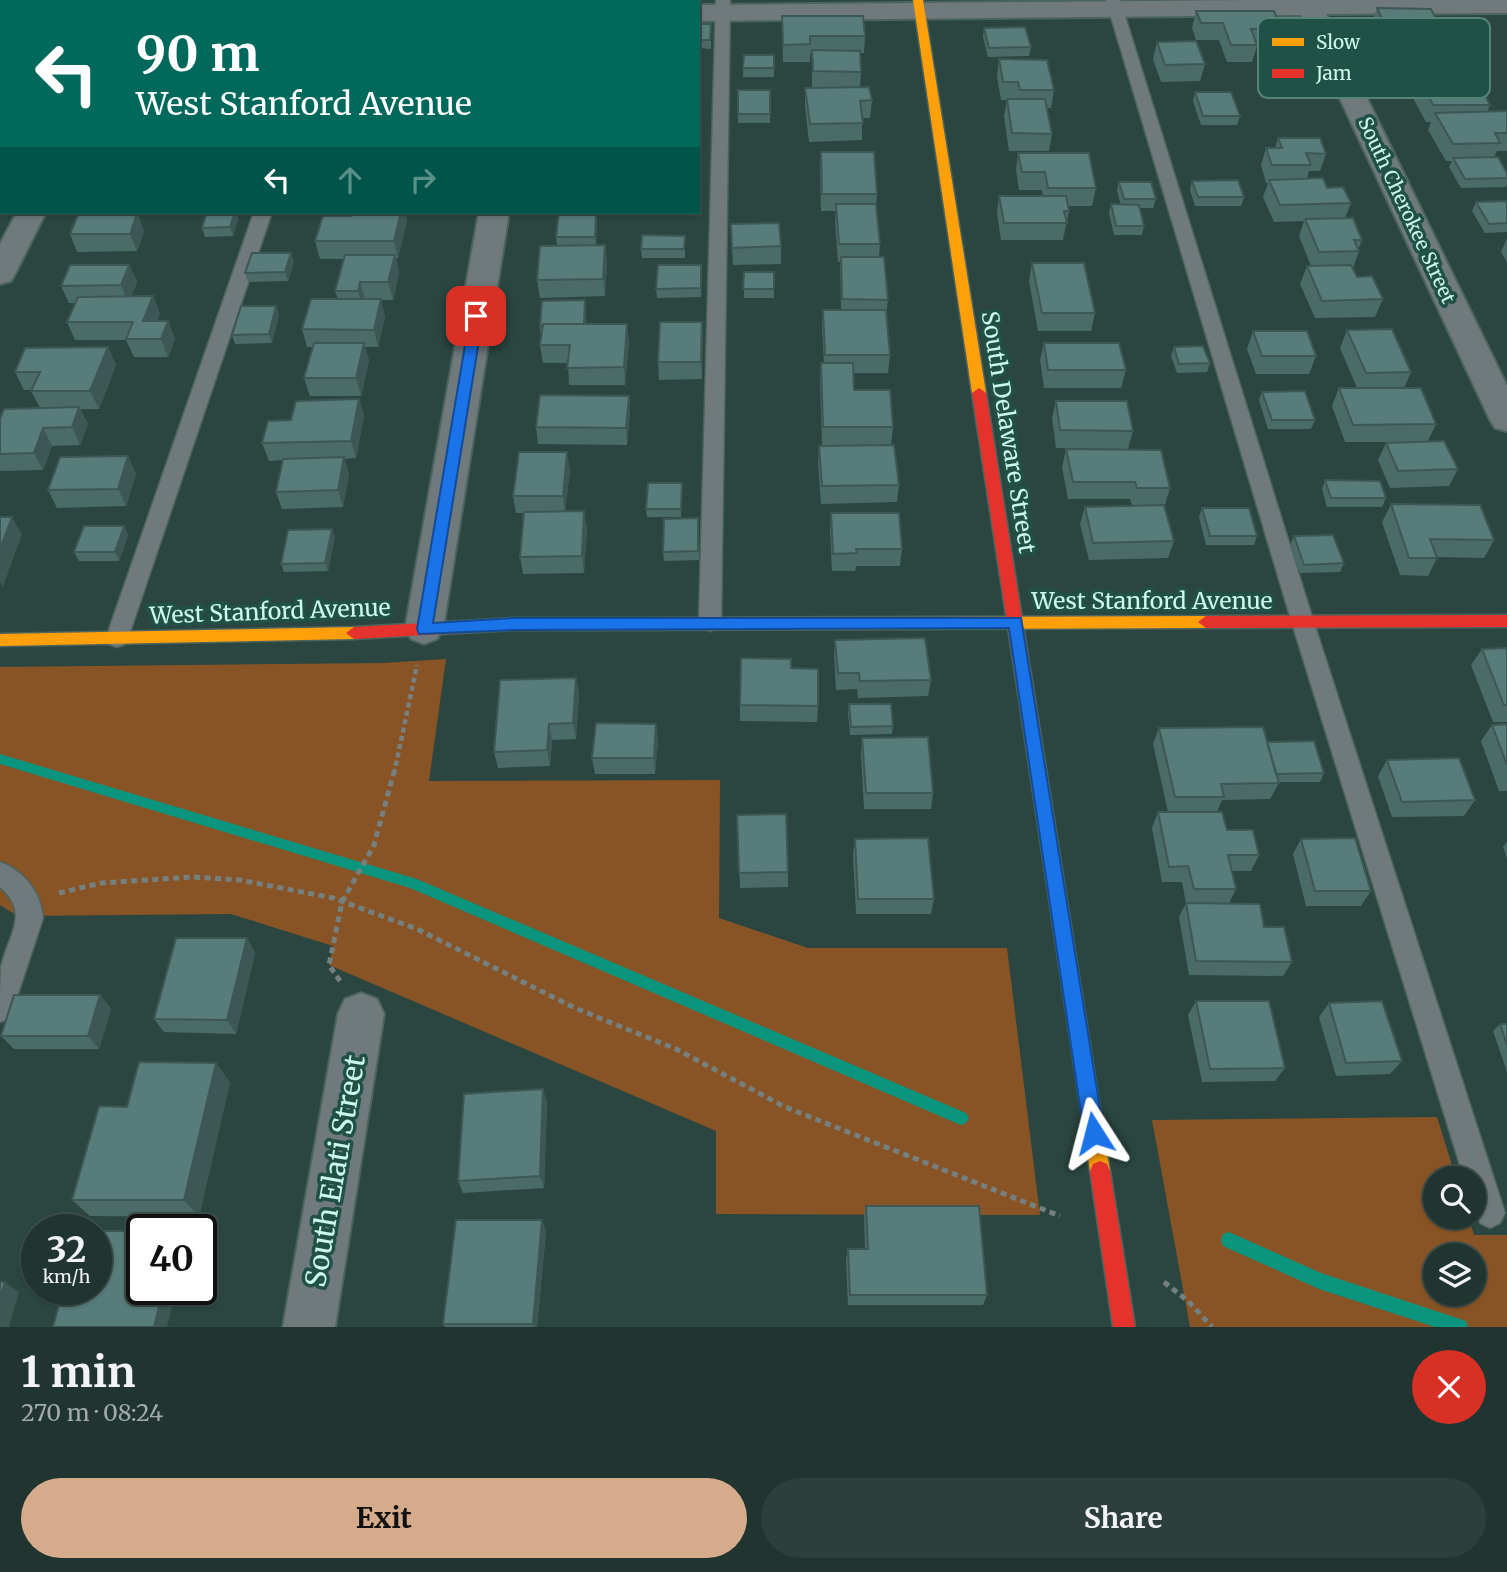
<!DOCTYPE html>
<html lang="en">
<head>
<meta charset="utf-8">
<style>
  body { margin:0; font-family:Merriweather,serif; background:#2d3f3c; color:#f1f3f6; height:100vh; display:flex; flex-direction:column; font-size:26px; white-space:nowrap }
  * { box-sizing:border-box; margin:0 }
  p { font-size:23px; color:#a2aaab }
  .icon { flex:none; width:38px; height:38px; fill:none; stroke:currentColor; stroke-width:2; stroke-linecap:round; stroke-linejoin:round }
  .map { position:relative; height:1327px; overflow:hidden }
  .sheet { display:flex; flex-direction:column; background:#203430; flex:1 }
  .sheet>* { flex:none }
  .top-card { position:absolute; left:0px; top:0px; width:700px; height:214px; box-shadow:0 2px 5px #0004,0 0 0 2px #3d4f4c; background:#00695c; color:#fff; overflow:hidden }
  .buttons { position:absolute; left:1423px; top:1166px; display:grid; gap:14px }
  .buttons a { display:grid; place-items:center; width:63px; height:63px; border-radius:50%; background:#203430; box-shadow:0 2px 5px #0004,0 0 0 2px #3d4f4c; font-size:35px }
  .speed { position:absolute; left:21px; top:1214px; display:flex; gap:14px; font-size:35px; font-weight:700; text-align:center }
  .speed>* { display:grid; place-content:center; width:91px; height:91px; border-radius:50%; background:#203430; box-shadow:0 2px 5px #0004,0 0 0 2px #3d4f4c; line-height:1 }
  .speed small { font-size:18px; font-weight:400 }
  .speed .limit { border:4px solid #111; border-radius:10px; background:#fff; color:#111 }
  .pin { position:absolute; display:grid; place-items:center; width:60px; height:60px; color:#fff; margin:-30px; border-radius:14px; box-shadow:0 4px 10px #0006 }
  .me { position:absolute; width:77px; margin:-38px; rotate:351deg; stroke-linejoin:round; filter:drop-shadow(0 0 5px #0008) }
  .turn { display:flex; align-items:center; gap:24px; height:147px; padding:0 21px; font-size:32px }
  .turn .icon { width:91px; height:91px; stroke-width:2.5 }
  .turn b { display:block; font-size:49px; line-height:60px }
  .lanes { display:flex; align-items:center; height:66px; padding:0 21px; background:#0003; justify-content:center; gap:35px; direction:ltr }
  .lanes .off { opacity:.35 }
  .round { display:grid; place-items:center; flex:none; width:74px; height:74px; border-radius:37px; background:#2d3f3c }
  .head { display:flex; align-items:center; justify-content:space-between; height:119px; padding:0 21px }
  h1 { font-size:42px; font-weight:700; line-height:52px }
  .action { display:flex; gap:14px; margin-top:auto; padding:14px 21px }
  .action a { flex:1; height:80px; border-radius:42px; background:#d6ab8b; color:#111; font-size:28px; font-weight:700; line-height:80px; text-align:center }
  .action a+a { background:#2d3f3c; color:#f1f3f6 }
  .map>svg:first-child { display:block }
  .green { fill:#885425; fill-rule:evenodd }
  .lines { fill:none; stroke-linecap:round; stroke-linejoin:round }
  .stream { fill:#0b947e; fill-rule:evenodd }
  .lane-casing { stroke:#4b645d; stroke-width:3 }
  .street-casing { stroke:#4b645d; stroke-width:4 }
  .slow-casing { stroke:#4b645d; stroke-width:3 }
  .jam-casing { stroke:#4b645d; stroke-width:3 }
  .path-far1 { stroke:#758081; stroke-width:4.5; stroke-dasharray:5 3.5; stroke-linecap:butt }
  .path { stroke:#758081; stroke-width:5; stroke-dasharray:6 4.5; stroke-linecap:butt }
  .lane { fill:#70797c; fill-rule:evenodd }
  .street { fill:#70797c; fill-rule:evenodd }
  .slow { fill:#ff9f0a; fill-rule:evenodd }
  .jam { fill:#e5322d; fill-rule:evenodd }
  .wall { fill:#4b6b69 }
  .shaded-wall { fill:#3d5755 }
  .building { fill:#577c7a; stroke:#3d5755; stroke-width:2 }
  .route { fill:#1a73e8; stroke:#114b97; stroke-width:2 }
  .labels { text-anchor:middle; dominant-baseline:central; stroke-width:7; stroke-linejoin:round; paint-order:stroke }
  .far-street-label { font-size:19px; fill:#cdf8ec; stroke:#205146 }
  .street-label { font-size:23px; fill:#cdf8ec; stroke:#205146 }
  .near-street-label { font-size:28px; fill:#cdf8ec; stroke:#205146 }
  .key { fill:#205146; stroke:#548378; stroke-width:2 }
  .key-label { font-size:19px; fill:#cdf8ec }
</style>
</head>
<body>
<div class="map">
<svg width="1507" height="1327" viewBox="0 0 1507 1327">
  <rect width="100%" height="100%" fill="#2b4640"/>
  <path class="green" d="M446,659L429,781L720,780L719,918L808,948H1007L1040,1215L716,1214V1131L329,965L333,946L231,914L18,916L0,905V667L384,663Z
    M1437,1117L1456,1178H1435V1216H1468L1474,1235H1507V1327H1190L1152,1120ZM1435,1255H1474V1293H1435Z"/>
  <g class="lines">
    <path class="stream" d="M0,754L417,879L966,1113L969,1118L966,1123L961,1125L956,1123L410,888L0,764Z
      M1229,1232L1321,1273L1460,1319L1466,1321L1468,1327H1435L1319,1289L1223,1246L1221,1240L1223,1234Z"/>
    <g class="lane-casing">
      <path id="lane" d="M329,0H343L328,2Z
        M716,0H730L721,622L718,628L710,631L702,628L699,622Z
        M1106,0H1120L1314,623L1505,1213L1500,1223L1490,1228L1480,1223L1474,1207V1178H1464L1292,623Z
        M254,212H272L128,638L125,644L117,647L109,644L106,638Z
        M0,862C24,871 41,892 43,918L13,1009L10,1018L0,1022C0,1004 0,983 1,967C8,935 31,914 0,887Z"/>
    </g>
    <g class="street-casing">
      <path id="street" d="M125,0H149L124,2Z
        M517,0H541V2H517Z
        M1252,0H1507V13L1326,14L1507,386V431L1495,428L1490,420L1301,15L698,21V5Z
        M0,11H2V27H0Z
        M17,212H46L15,274L11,281L0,284V244Z
        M479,212H509L443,629L437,639L424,644L411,639L405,629Z
        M361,993L377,999L384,1014L335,1327H283L338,1014L345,999Z"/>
    </g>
    <g class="slow-casing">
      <path id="slow" d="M913,0H923L986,393L979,398L972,393Z
        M1206,616L1214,622L1206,628L656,630L648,624L656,618Z
        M354,627L362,633L354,639L0,646V634Z
        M1030,712L1036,714L1038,719L1110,1171L1107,1178L1100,1181L1093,1178L1090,1171L1022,719L1024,714Z"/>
    </g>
    <g class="jam-casing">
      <path id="jam" d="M979,388L986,393L1038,719L1036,724H1024L1022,719L972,393Z
        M1507,615V627L1206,628L1198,622L1206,616Z
        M514,618H656L664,624L656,630H514L354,639L346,633L354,627Z
        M1100,1161L1107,1164L1110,1171L1135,1327H1113L1090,1171L1093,1164Z"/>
    </g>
    <path class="path-far1" d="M394,774L417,665"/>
    <path class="path" d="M59,893L101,883L193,877L240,880L333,898L417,929L575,1008L676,1049L785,1107L1060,1216
      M340,981L329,965L342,902L374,845L394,772
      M1164,1282L1188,1301L1212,1327"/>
    <use href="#lane" class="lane"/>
    <use href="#street" class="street"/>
    <use href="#slow" class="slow"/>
    <use href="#jam" class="jam"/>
  </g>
  <path class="wall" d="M1377,8L1441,28L1436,39L1465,67L1459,82L1490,105L1487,112L1507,111V151H1497L1494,157L1507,173V184L1506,187L1461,188L1449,167L1452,161H1446L1428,130L1431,122H1426L1414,100L1420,84H1410L1395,56L1399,45H1380L1371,25Z
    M1196,11L1281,29L1276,46H1257L1252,62H1227L1219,40H1196L1192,28Z
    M782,16L865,36L864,53H860L861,72L860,87L872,100L870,118H862V140L809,142L805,106V88H812V53H810V62H783Z
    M698,24H711V49L698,48Z
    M984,28L1031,47L1029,56L988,57L983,37Z
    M2,29V161L0,163V32Z
    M1157,42L1205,64L1200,81L1161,82L1153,59Z
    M744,55H774V77H743Z
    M999,59L1054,90L1051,108H1047L1052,134L1049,151H1009L1004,116L1007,100H1001L997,77Z
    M738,90H770V123H738Z
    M1195,92L1240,116L1237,125H1201L1193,101Z
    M1278,138L1326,154L1320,171H1309L1307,179L1327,188L1351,203L1345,218L1362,240L1358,250L1359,251L1353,268L1357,277L1383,299L1375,317L1315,318L1300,284L1307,266H1311L1299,236L1304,221L1274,222L1263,197L1268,183H1266L1261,165L1266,148H1275Z
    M821,152L877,194L876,206L880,244L879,257L888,300L886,315L890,355L888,373H853L854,390L893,427L891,445H822L820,381L821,363H824L822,328L823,310H841L840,262H838L835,222L836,211H821L820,169Z
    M1018,153L1096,188L1092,206H1068L1069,211L1063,240H1001L997,213L999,196H1043L1042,190H1019L1016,170Z
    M1192,181L1244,197L1241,206H1195L1190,190Z
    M1119,182L1156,199L1153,208H1139L1144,226L1142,235H1114L1109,213L1111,204L1121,205L1117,191Z
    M1507,201V232L1485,233L1472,211L1476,202Z
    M103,212H144L142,215H138L144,232L137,251L77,252L70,234L104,215Z
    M197,212H237L238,219L233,236L205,237L202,228L207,212Z
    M352,212H412L411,215H406L407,220L398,258H396L399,273L393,300H381L385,317L378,347H365L369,361L361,396H310L304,378L313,347H307L302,329L338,299L335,291L344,259H320L315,241L351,216Z
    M597,212V219L596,245H605L607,262L605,296L540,298L537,280L557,246L556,237Z
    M645,212H676V213L645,214Z
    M731,224L781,246V264L733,265Z
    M685,236V258H642L641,249Z
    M1507,239V263L1501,251Z
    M294,262L288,281L248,282L245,273Z
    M1032,263L1095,313L1091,331H1038L1029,281Z
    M129,265L137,282L131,297L153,296L160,314L157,321H168L175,339L168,357H134L126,340H75L67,322L75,303H69L61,286Z
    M744,272H774V298H744Z
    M702,274L701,297L657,298L656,289Z
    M585,300L586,309V324H627L629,342L625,385H569L568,363H543L540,345L541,336L540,327Z
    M276,306L279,315L272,343L235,344L232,335Z
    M702,322V379L659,380L658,362Z
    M1347,330L1411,372L1404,388L1436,424L1428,441L1458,469L1449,486L1390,488L1378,460L1386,443L1403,442H1345L1332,406L1339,388H1357L1340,348Z
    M1253,331L1316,356L1309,374H1256L1247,349Z
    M1044,343L1126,370L1121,388H1044L1040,360Z
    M108,347L116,365L99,409H80L88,424L80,445L52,446L43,470L0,471V419L40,408L31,391L32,390H24L15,372Z
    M1174,347L1210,363L1207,372L1177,373L1171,356Z
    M1262,392L1315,420L1311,429H1268L1259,400Z
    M629,396L630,413L627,445L538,444L536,427Z
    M359,399L364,416L356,458L344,459L349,474L343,507L282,509L276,492L283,460L269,461L262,443L291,420Z
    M1056,401L1133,431L1128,449L1056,448L1052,418Z
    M819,446L899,485L897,502L821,504L818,464Z
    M1066,449L1170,488L1165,505H1132L1130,499H1068L1062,467Z
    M128,456L136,474L126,506L57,508L48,490Z
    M570,470L565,511L587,528L584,573L523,574L520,557L523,513H516L513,496Z
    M1325,480L1386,498L1382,507H1327L1322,489Z
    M682,483L681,517H647L646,509Z
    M1391,504L1494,540L1484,558L1436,557L1437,558L1428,576L1400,575L1382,522Z
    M1085,507L1174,541L1168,558L1089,560L1080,524Z
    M1202,508L1257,536L1254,545H1206L1199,517Z
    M831,513L902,549L900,566H856L855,571H832L830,530Z
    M698,518L699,560L664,561L663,552Z
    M124,526L128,535L119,561H79L74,552Z
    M1294,536L1344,563L1340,572L1300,573L1290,545Z
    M335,537L328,571L284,572L281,564Z
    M835,640L931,680L928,696L858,698L857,689L836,690L834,656Z
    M1507,648V722H1493L1471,665L1482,649Z
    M791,668L818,706L817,722L740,721V705Z
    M576,678L579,694L576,739L552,740L550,766L498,768L494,752Z
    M849,704L893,726L892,734L850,735L848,713Z
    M1507,724V791H1499L1481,741L1492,725Z
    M1159,728L1324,773L1320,782H1278L1279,783L1270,799L1222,800L1217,812L1227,830L1259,855L1251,871H1232L1236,889L1229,903L1264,927L1292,962L1283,976L1189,975L1179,917L1186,903L1182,882H1162L1152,828L1158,812H1168L1153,744Z
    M862,738L933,793L931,809H864L861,754Z
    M658,740L655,774H595L592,758Z
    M1387,760L1475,800L1464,816L1392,817L1378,776Z
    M737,815L788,872V887L740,888Z
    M855,839L934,899L931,914H856L853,854Z
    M1301,839L1371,891L1361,906H1306L1293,854Z
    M1507,842V859L1503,847Z
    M247,938L255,953L236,1034L164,1032L154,1019Z
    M100,995L111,1009L99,1049H14L1,1036Z
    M1196,1001L1285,1068L1275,1081L1202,1082L1188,1015Z
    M1329,1003L1402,1061L1390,1074L1336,1076L1319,1017Z
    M1500,1024H1507V1072L1493,1031Z
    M230,1082L199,1217L90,1216L72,1200L127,1107Z
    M547,1102L544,1188L463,1193L458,1181Z
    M866,1206L987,1295L983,1305H848L846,1259L848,1249H865L864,1217Z
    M542,1220L546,1231L537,1327H445L443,1324Z"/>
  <path class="shaded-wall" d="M2,96V161L1,163L0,160V99Z
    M235,212L238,219L233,236L230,227Z
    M401,212H406L407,220L398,258L394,241Z
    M597,212V219L596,246L595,237Z
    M137,214L144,232L137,251L130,234Z
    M605,245L607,262L605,296L603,279Z
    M291,253L294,262L288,281L285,272Z
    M395,255L399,273L393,300L388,282Z
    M129,265L137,282L128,303L121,285Z
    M360,282L365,300L362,308L358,291Z
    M153,296L160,314L150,339L143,321Z
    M381,299L385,317L378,347L374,330Z
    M585,300L586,309L585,334L584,325Z
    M276,306L279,315L272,343L269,334Z
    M168,321L175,339L168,357L161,339Z
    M702,322L703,340L702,379L701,362Z
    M627,324L629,342L625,385L624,367Z
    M364,343L369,361L361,396L356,378Z
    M108,347L116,365L99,409L90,391Z
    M629,396L630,413L627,445L626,428Z
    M359,399L364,416L356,458L351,441Z
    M79,407L88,424L80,445L72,427Z
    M43,428L52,446L43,470L34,453Z
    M567,452L570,470L565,513L563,496Z
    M128,456L136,474L126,506L118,489Z
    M344,457L349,474L343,507L338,490Z
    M584,511L587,528L584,573L582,556Z
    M12,517L22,534L3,587L0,582V549Z
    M124,526L128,535L119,561L115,552Z
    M332,529L335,537L328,571L325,563Z
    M576,678L579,694L576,739L573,723Z
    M549,724L552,740L550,766L547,750Z
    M656,724L658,740L655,774L654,758Z
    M247,938L255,953L236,1034L227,1020Z
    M100,995L111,1009L99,1049L88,1036Z
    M216,1063L230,1082L199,1217L184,1200Z
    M543,1089L547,1102L544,1188L540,1176Z
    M542,1220L546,1231L537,1327H534L533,1324Z
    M5,1282L19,1292L9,1327H0V1298Z
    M163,1290H176L167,1327H154Z"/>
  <path class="building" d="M1377,8L1431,9L1441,28L1386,27Z
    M1196,11H1274L1281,29H1251L1257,45H1231L1223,23H1201Z
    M782,16H863L865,36H810V44L783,45Z
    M698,24H711L710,40H698Z
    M1025,27L1031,47L989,48L984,28Z
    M2,29V45H0V32Z
    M1196,41L1205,64L1165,65L1157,42Z
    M812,50L860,51L861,72L813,71Z
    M0,53H2V83H0Z
    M744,55H774V68H743Z
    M999,59L1047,60L1054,90H1020L1018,82H1003Z
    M1421,82H1478L1490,105H1433Z
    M869,87L872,100L860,101L863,123L810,124L805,88Z
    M738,90H770V114H738Z
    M1195,92H1231L1240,116H1203Z
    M1007,99H1045L1052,134L1012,133Z
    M1507,111V133H1495L1500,143L1453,144L1435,113Z
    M1278,138H1320L1326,154L1306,153L1311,165H1272L1266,148H1282Z
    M821,152H874L877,194H822Z
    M1018,153H1089L1096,188H1048L1045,172H1022Z
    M1498,157L1507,173V178L1465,179L1453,158Z
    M1323,178L1327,188L1343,187L1351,203L1280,205L1269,180Z
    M1238,180L1244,197H1198L1192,181Z
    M1119,182H1151L1156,199H1124Z
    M999,196H1066L1069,211H1064L1067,223H1004Z
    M1507,201V223L1489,224L1476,202Z
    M836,204H876L880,244H839Z
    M1111,204L1139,205L1144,226H1116Z
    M207,212H235L230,227L202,228Z
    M352,212H401L394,241H315L323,216H351Z
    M559,212H596L595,237H556Z
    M137,214L130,234H70L78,215Z
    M1353,218L1362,240H1354L1359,251L1319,252L1305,219Z
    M779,223L781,246L732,248L731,224Z
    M642,235L685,236L684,249H641Z
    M605,245L603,279L537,280L540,246Z
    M252,253H291L285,272L245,273Z
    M345,255H395L388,282H360L358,291H335Z
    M841,257H884L888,300L842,299Z
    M1032,263H1084L1095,313H1042Z
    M70,265H129L121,285L61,286Z
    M658,265H701V288L656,289Z
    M1351,265L1357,277L1372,276L1383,299L1322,301L1307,266Z
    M744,272H774V289H743Z
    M153,296L143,321H168L161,339H126L133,322H67L78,297Z
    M311,299H381L374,330L302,329Z
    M585,300L584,324H543V326L540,327L542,301Z
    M241,306H276L269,334L232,335Z
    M823,310H886L890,355H825Z
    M660,322H702L701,362H658Z
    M543,324H627L624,367L567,368L570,345H540Z
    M1392,329L1411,372L1366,373L1347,330Z
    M1253,331H1307L1316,356H1262Z
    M314,343H364L356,378H304Z
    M1044,343H1119L1126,370H1048Z
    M1203,346L1210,363L1179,364L1174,347Z
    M108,347L90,391H31L40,372H15L25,348Z
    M821,363H853L854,390H890L893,427H823Z
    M1339,388H1421L1436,424L1353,425Z
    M1305,391L1315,420H1272L1262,392Z
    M540,395L629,396L626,428L536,427Z
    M359,399L351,441L262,443L268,421L291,420L296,401Z
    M1056,401H1127L1133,431L1060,430Z
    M79,407L72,427L43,428L34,453L0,454V419L4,409Z
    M1444,441L1458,469L1398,471L1386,443Z
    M894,445L899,485L822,486L819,446Z
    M1066,449L1161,450L1170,488H1137L1135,482H1073Z
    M519,452H567L563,496H513Z
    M128,456L118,489L48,490L60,457Z
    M344,457L338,490L276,492L283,459Z
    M1325,480L1380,481L1386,498H1331Z
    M648,483H682L681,509H646Z
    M1391,504L1480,505L1494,540L1430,539L1437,558H1409Z
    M1164,505L1174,541L1093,543L1085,507Z
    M1202,508H1249L1257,536H1210Z
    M584,511L582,556L520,557L524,512Z
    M831,513H899L902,549H856L857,553L833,554Z
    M0,517H12L0,549Z
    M698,518V551L663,552L664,519Z
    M84,526H124L115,552H74Z
    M332,529L325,563L281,564L288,530Z
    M1333,535L1344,563L1304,565L1294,536Z
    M925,638L931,680L860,681L859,673H838L835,640Z
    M1507,648V705H1504L1482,649Z
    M741,658L791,659V668L818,669V706L740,705Z
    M576,678L573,723L549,724L547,750L494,752L500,680Z
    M849,704H891L893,726L851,727Z
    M596,723L656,724L654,758H592Z
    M1507,724V765L1492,725Z
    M1263,727L1279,783L1221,784L1224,797H1175L1159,728Z
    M928,737L933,793H866L862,738Z
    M1314,741L1324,773L1276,774L1267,742Z
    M1459,758L1475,800L1402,802L1387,760Z
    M1158,812H1222L1227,830H1253L1259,855H1228L1236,889H1194L1188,866L1169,867Z
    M786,814L788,872L739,873L737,815Z
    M928,838L934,899H858L855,839Z
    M1355,838L1371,891H1315L1301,839Z
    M1186,903L1260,904L1264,927H1284L1292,962L1196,961Z
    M176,938H247L227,1020L154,1019Z
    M14,995H100L88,1036H1Z
    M1196,1001H1269L1285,1068L1210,1069Z
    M1382,1001L1402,1061L1346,1063L1329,1003Z
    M1500,1024H1507V1045Z
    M139,1062L216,1063L184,1200H72L99,1106L127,1107Z
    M543,1089L540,1176L458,1181L464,1094Z
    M866,1206H979L987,1295H850L848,1249H868Z
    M456,1220H542L533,1324H443Z
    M105,1231H142V1290H163L154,1327H53L63,1290H96V1260Z
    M0,1282H5L0,1298Z"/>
  <path class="route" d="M476,312L483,316L433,623L514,618H1021L1104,1133L1101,1140L1094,1142L1087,1140L1084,1133L1009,628L514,630L419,634L417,629L470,316Z"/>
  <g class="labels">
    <g class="far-street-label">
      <text transform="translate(1407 210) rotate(65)">South Cherokee Street</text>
    </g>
    <g class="street-label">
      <text transform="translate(1009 432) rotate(81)">South Delaware Street</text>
      <text x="1152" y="600">West Stanford Avenue</text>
      <text transform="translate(270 611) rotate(-2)">West Stanford Avenue</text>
    </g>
    <g class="near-street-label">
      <text transform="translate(335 1171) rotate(-80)">South Elati Street</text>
    </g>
  </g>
  <rect x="1258" y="18" width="232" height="80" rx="10" class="key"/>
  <rect x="1272" y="38" width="32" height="8" fill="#ff9f0a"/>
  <rect x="1272" y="69" width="32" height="9" fill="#e5322d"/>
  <g class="key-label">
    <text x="1316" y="49">Slow</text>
    <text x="1316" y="80">Jam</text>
  </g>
</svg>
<div class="buttons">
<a><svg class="icon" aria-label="search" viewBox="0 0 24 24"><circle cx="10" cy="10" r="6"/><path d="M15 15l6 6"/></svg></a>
<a><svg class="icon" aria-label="layers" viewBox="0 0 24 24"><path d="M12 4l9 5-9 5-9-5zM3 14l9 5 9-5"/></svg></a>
</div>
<div class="speed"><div>32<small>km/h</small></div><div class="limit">40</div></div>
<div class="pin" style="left:476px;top:316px;background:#d93025"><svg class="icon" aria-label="arrive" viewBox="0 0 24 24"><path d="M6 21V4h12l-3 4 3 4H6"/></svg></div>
<svg class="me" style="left:1094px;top:1133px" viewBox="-20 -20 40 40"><path d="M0-17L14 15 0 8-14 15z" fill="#1a73e8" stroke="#fff" stroke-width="4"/></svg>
<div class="top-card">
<div class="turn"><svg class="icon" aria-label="left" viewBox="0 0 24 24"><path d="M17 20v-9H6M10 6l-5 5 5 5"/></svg><div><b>90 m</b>West Stanford Avenue</div></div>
<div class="lanes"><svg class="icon" aria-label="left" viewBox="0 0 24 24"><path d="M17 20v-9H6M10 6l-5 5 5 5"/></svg><svg class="icon off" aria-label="ahead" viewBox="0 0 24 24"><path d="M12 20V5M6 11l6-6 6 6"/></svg><svg class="icon off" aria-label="right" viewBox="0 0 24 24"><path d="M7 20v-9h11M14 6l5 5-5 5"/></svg></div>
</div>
</div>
<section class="sheet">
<div class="head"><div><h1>1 min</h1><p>270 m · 08:24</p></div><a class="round" style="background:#d93025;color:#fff"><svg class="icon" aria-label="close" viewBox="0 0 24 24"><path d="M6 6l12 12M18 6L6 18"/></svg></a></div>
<div class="action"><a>Exit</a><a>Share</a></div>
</section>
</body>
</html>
